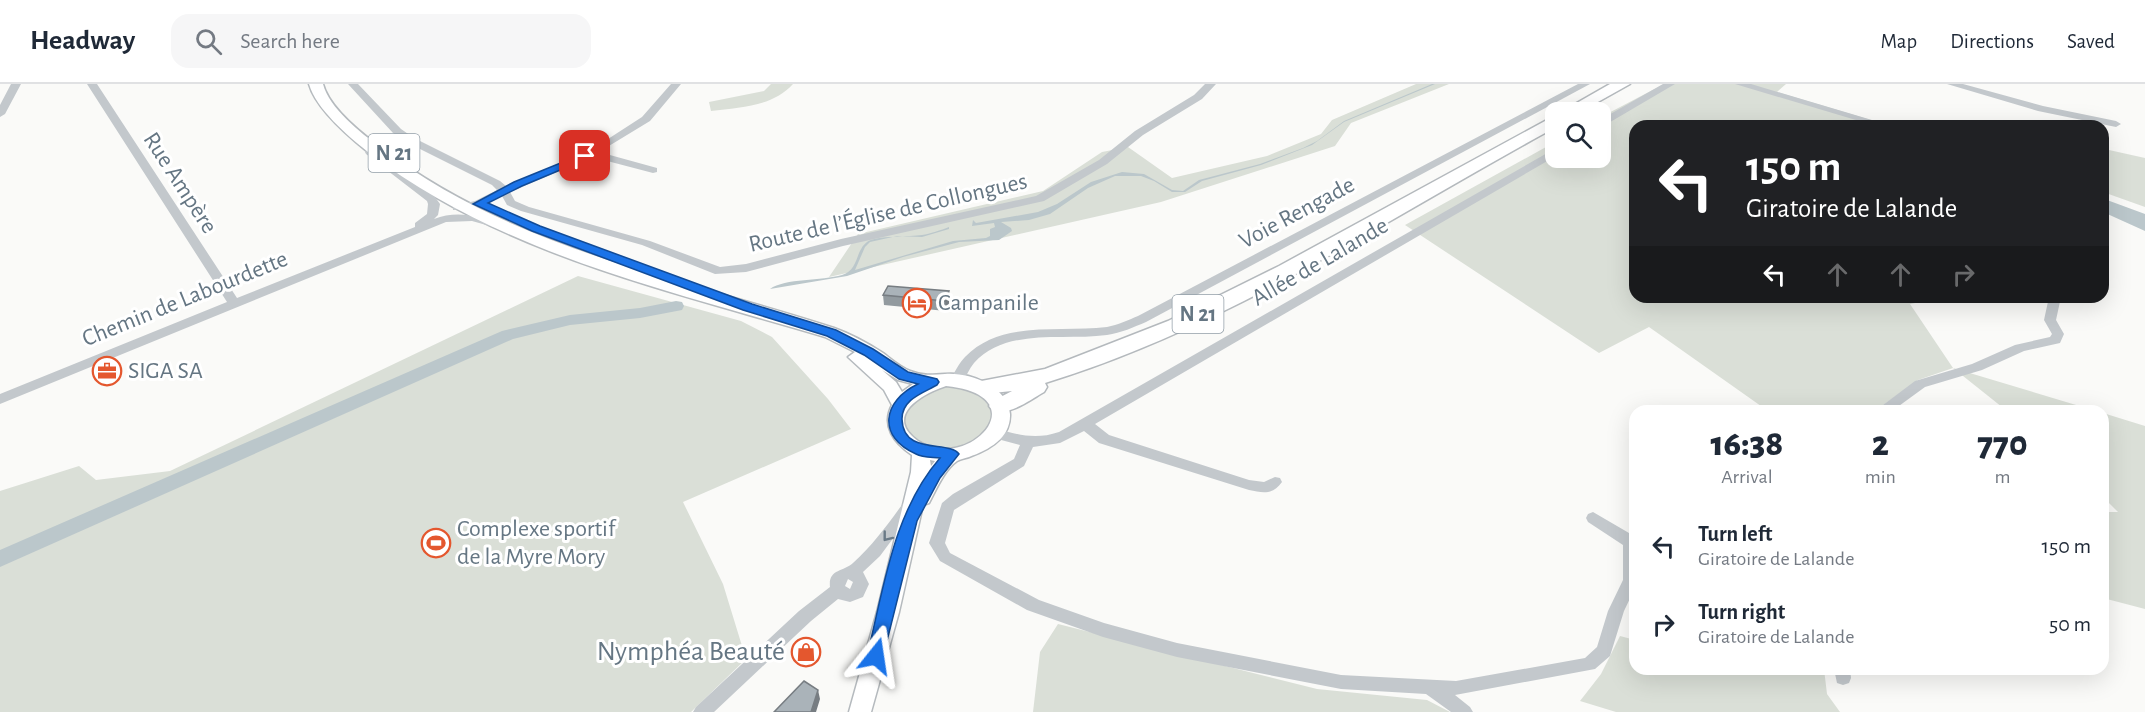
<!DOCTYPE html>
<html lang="en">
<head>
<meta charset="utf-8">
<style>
  body { margin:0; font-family:"Alegreya Sans",sans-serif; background:#f6f6f7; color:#1f2937; height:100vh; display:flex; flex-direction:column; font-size:22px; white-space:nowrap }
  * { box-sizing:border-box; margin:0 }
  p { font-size:20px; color:#747a83 }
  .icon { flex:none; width:33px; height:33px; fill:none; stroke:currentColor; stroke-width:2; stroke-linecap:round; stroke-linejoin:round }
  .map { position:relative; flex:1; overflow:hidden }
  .drawer { position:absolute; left:1629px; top:321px; width:480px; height:270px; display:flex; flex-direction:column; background:#fff; border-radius:18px; box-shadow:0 6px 24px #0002 }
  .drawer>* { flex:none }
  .guide { position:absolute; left:1629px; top:36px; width:480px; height:183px; border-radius:18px; box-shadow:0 6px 24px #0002; background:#202124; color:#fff; overflow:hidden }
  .controls { position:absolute; left:1545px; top:18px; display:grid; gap:12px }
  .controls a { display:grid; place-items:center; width:66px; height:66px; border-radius:12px; background:#fff; box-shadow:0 6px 24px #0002; font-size:30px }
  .pin { position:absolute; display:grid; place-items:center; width:51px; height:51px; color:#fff; margin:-26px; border-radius:12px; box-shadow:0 3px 9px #0006 }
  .me { position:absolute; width:66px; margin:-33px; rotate:15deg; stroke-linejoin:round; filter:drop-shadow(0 0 4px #0008) }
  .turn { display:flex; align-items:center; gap:21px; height:126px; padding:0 18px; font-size:27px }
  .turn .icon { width:78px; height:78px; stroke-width:2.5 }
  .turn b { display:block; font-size:42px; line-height:51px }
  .lanes { display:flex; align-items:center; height:57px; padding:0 18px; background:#0003; justify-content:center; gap:30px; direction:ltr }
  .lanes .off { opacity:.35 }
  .eta { display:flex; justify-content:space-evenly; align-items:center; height:102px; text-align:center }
  .eta b { font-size:36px; font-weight:800; line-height:42px }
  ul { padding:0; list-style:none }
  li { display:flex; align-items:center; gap:18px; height:78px; padding:0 18px }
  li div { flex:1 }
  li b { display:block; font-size:22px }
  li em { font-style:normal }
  header { display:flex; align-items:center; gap:36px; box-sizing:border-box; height:84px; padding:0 30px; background:#fff; border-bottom:2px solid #e0e1e3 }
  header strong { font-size:28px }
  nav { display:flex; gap:33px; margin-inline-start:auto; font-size:21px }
  .search { width:420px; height:54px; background:#f6f6f7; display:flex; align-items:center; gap:15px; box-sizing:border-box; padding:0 21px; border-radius:18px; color:#747a83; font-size:22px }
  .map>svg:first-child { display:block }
  .green { fill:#dadfd7 }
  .water { fill:#bbc7cb }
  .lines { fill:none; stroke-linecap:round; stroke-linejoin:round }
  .river { fill:#bbc7cb; fill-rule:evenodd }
  .major-casing { stroke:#b5babe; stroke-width:3 }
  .highway-casing { stroke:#b4b9bd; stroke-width:3 }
  .minor { fill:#c3c8cc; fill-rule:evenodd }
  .major { fill:#fff; fill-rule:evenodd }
  .highway { fill:#fff; fill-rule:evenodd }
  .wall { fill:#929a9f }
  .shaded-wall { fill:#777d82 }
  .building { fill:#aab3b9; stroke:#777d82; stroke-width:1.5 }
  .oneway { stroke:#6a7a87 }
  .route { fill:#1a73e8; stroke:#114b97; stroke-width:1.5 }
  .labels { text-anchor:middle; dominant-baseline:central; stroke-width:6; stroke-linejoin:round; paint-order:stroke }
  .shield { fill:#fff; stroke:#939fa8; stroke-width:1.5 }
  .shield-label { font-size:22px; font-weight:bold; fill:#657683 }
  .street-label { font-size:24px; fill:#657683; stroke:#fff }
  .poi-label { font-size:24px; fill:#657683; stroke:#fff; text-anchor:start }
  .near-poi-label { font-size:28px; fill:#657683; stroke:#fff; text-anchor:end }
</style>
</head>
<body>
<header>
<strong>Headway</strong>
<div class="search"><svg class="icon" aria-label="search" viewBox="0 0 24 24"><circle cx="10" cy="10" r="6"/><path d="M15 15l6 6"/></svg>Search here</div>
<nav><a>Map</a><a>Directions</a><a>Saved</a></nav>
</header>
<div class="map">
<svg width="2145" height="628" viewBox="0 0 2145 628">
  <rect width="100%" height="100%" fill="#fafaf8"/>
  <path class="green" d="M771,0H793C772,23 741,23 711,27L709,18L764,7Z
    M1416,0H1449L1351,39L1335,62L1161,118L829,193L858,150L1043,107L1102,68L1128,63L1172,94L1267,72L1321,50L1332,36Z
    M1664,0H1786L1777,8L1891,42H1635V213H1948L1910,220L1953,284L2096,327H2007L1953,284L1918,296L1875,327H1768L1649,243L1599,269L1405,141L1555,58L1556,74H1600L1601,33Z
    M2109,66L2145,74V123L2103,108V83Z
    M578,192L741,237L772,253L828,315L851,345L683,418L723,500L746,575L691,628H0V407L79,382L96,396L170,387Z
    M945,301C951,301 958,301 963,302C980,308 1006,326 987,345C979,353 973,359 961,363C940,369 889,355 907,325C909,322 912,316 915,314C922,308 936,305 945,301Z
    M2103,329L2145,342V525L2103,514V428H2118L2103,413Z
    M1058,540L1317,605L1427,616L1450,628H1033L1040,568Z
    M1620,552L1635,556V585H1824L1827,610L1840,628H1616L1580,617L1601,590Z"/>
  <path class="water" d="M1432,0H1435L1344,38L1312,61L1261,81L1202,97L1185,108H1172L1154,97L1141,92H1115L1088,104L1050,130L1029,136L1001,138L1011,144L1012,147L999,156L959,158L903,173L847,192L770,205C785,194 822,197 842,191C859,186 855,167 867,158C876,151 911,153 922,151C930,150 941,146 949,143V145L922,153L897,152L870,158L865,163L855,186L953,157L986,154L990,152V145L995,143L994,139L972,142L973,136L976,139L1038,128L1057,120L1091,98L1122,88L1144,90L1172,106L1183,107L1199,96L1260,80L1303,64L1317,57L1344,37Z
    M2107,116L2145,130V147L2103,128V122Z"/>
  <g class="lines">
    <path class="river" d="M676,217L682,218L684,222L682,226L640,234L570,241L513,255L0,483V466L502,247L570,231L640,224Z"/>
    <g class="major-casing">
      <path id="major" d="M309,0H323C329,24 361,49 380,63C515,166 677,193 834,244C851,250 869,260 883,269C891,275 900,283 910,287C922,292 933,291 945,290C969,288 1008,302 1010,330C1011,354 989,366 969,373C966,374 960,375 957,377C944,386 936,406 929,419L923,421L899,528L871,628H849L877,528L911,388L912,371C894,359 881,342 892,321L884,306L848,273L855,268L825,253C668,206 500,170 368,68C348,52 316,25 309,0ZM882,286L898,296L913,300L902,308L896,298ZM946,302C1041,312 967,390 918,357C883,332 922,310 946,302ZM930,376L935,377L931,382Z"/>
    </g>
    <g class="highway-casing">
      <path id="highway" d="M1610,0H1630L1580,28H1561Z
        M1556,31V43C1390,133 1227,244 1045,299L1047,303L1044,308C1030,316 1009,332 993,327L989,322L993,317L1012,307L983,310L976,308L973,303L976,298L1045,285L1168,237L1279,182Z"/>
    </g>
    <path class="minor" d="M11,0H21L5,30L0,33V21Z
      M87,0H97L237,214L415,143V139L427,130L428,120L427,117L366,70L365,68L367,62H375L376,67L435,113L440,120L438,131L434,135C456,126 479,132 501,139L503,141L497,144L472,137L446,138L0,320V310L227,218Z
      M348,0H358L401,45L414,54L500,97L506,102L581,70L608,55L642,33L671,0H681L650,37L599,68L657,84V88L653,89L592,73L510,108L515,117L529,123L650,157L720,183L746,180L841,155L1036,112L1099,76L1135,47L1194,11L1205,0H1216L1202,15L1143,51L1107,80L1044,117L843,162L746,188L715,190L642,161L521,127L507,121L502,112L482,122L453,126V122L475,117L497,106L492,101L406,58L393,49Z
      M1578,0H1590L1146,238C1134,243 1121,249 1107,251C1064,257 1006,243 974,279C969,285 966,293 962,299L957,301L950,296C955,288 959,279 965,273C1001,235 1061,249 1107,243C1118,241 1128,236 1138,232Z
      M1663,0H1675L1600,44V36Z
      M1735,0H1751L1892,42H1876Z
      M1947,0H1963L2043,22L2116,37L2121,40L2116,43L2038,27Z
      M1556,64V72L1095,340L1109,351L1249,396L1264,398L1275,393L1280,394L1282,398C1273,411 1263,409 1249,406L1099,359L1084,347L1060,359L1033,363L1024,382L954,426L945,459L950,469L1039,516L1104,539L1177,559L1341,591L1456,597L1585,574L1597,563L1608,527L1623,496V461L1588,438L1586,434L1588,430L1593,428L1629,449L1635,447V504L1624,527L1610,572L1595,585L1455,611L1470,623L1473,628H1451L1426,610L1341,605L1177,573L1103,553L1027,526L940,477L929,459L942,419L953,410L1014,375L1020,361L990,353L988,349L990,345L995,344C1017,351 1036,356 1059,348Z
      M2049,213H2061L2056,236L2064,250L2060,259L2024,267L1982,286L1925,303L1892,327H1875L1915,297L1972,280L2015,261L2050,253L2052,250L2044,236Z
      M909,416L914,418L916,422L914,426L880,472L863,488L869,500L863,513L850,518L838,515L811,537L714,628H693L696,623L799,527L830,503C828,485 843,488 853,479C873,461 888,440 904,418ZM848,495L853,498L850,505L845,502Z
      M1834,585H1850L1851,594L1849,599L1843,601L1837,599Z"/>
    <use href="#major" class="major"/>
    <use href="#highway" class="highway"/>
  </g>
  <path class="wall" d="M949,207L950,216L946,227L884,221L883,211Z"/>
  <path class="shaded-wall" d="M949,207L950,216L946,227L945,217Z
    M818,606L820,615L816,628H811Z"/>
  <path class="building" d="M888,202L949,207L945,217L883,211Z
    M804,597L818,606L811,628H774Z"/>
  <defs><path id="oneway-chevron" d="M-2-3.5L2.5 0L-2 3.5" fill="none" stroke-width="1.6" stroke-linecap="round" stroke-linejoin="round" transform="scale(1.5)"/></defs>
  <use class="oneway" href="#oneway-chevron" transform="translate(887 453) rotate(128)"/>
  <path class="route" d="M585,69L589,70V74L522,102L488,119L540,142L752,220L836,246L873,265L908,288L937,295L939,298L937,301C923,309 902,315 902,335C903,372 949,356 959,370L940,394L917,437L882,577L876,579L870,577L867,572C884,504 893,428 940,374C933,373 923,374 916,370C877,353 882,317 918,300L899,295L864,271L827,252L743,226L532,147L473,120L514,98Z"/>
  <defs>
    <g id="hotel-ring" transform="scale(1.5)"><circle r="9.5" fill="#fff" stroke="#e4572e" stroke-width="1.5"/><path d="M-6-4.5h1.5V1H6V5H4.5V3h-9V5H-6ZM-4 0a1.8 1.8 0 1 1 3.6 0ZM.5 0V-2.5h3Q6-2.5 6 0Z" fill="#e4572e"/></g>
    <g id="office-ring" transform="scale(1.5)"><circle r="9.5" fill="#fff" stroke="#e4572e" stroke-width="1.5"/><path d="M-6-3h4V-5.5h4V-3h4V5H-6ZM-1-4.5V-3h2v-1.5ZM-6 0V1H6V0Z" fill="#e4572e"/></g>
    <g id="stadium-ring" transform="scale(1.5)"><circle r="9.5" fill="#fff" stroke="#e4572e" stroke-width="1.5"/><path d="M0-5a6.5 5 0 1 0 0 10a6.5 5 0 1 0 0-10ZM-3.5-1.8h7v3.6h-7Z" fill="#e4572e"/></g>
    <g id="shop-ring" transform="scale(1.5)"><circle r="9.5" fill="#fff" stroke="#e4572e" stroke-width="1.5"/><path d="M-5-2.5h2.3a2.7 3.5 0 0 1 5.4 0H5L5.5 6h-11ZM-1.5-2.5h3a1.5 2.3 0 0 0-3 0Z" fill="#e4572e"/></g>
  </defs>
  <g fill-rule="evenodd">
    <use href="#hotel-ring" x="917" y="219"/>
    <use href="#office-ring" x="107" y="287"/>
    <use href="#stadium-ring" x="436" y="459"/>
    <use href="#shop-ring" x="806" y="568"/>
  </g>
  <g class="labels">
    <g class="shield">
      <rect x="368.5" y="50" width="51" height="38" rx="4.5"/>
      <rect x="1172.5" y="211" width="51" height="38" rx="4.5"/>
    </g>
    <g class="shield-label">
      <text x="394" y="69">N 21</text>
      <text x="1198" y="230">N 21</text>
    </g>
    <g class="street-label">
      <text transform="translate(180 99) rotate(57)">Rue Ampère</text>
      <text transform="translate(888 129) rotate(-13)">Route de l’Église de Collongues</text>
      <text transform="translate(1297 129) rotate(-28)">Voie Rengade</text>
      <text transform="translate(1320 178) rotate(-30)">Allée de Lalande</text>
      <text transform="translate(185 215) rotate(-22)">Chemin de Labourdette</text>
    </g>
    <g class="poi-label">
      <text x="938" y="219">Campanile</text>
      <text x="128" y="287">SIGA SA</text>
      <text x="457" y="445">Complexe sportif<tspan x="457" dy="28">de la Myre Mory</tspan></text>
    </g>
    <g class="near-poi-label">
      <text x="785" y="568">Nymphéa Beauté</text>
    </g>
  </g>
</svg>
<div class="controls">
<a><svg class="icon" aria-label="search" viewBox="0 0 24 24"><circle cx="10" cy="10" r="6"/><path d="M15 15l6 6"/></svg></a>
</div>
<div class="pin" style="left:585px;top:72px;background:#d93025"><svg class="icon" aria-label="arrive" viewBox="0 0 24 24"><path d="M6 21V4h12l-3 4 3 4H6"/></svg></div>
<svg class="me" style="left:876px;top:572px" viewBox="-20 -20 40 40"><path d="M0-17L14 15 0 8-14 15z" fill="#1a73e8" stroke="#fff" stroke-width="4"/></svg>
<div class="guide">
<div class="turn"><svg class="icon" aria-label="left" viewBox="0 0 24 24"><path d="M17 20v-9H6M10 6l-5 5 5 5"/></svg><div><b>150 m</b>Giratoire de Lalande</div></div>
<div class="lanes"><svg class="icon" aria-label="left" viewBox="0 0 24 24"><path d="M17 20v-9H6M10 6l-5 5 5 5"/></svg><svg class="icon off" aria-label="ahead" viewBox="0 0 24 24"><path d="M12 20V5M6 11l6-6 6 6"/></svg><svg class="icon off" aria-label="ahead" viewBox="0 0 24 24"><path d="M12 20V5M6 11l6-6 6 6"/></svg><svg class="icon off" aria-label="right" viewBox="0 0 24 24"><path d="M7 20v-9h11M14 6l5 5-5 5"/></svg></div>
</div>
<section class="drawer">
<div class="eta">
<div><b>16:38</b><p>Arrival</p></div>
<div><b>2</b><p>min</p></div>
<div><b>770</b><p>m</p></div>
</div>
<ul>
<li><svg class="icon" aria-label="left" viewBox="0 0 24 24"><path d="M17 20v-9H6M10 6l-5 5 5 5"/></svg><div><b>Turn left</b><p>Giratoire de Lalande</p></div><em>150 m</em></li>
<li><svg class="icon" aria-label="right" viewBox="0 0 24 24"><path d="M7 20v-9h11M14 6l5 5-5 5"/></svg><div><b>Turn right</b><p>Giratoire de Lalande</p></div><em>50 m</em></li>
</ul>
</section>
</div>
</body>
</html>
